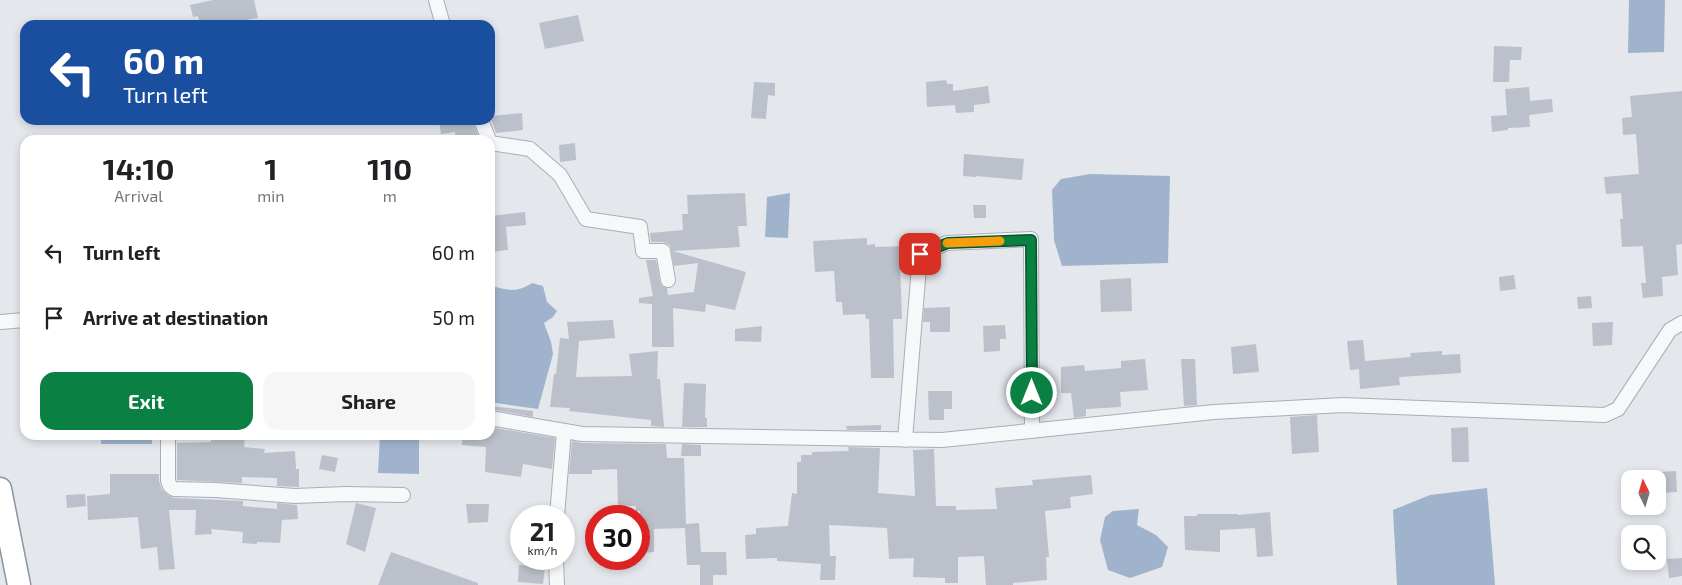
<!DOCTYPE html>
<html lang="en">
<head>
<meta charset="utf-8">
<style>
  body { margin:0; font-family:"Exo 2",sans-serif; background:#f6f6f6; color:#202124; height:100vh; display:flex; flex-direction:column; font-size:19px; white-space:nowrap }
  * { box-sizing:border-box; margin:0 }
  p { font-size:16px; color:#757577 }
  .icon { flex:none; width:28px; height:28px; fill:none; stroke:currentColor; stroke-width:2; stroke-linecap:round; stroke-linejoin:round }
  .map { position:relative; flex:1; overflow:hidden }
  .sheet { position:absolute; left:20px; top:135px; width:475px; height:305px; display:flex; flex-direction:column; background:#fff; border-radius:15px; box-shadow:0 2px 8px #0003 }
  .sheet>* { flex:none }
  .banner { position:absolute; left:20px; top:20px; width:475px; height:105px; border-radius:15px; box-shadow:0 2px 8px #0003; background:#1a4fa0; color:#fff; overflow:hidden }
  .needle { width:32px; rotate:355deg }
  .buttons { position:absolute; left:1621px; top:470px; display:grid; gap:10px }
  .buttons a { display:grid; place-items:center; width:45px; height:45px; border-radius:10px; background:#fff; box-shadow:0 2px 8px #0003; font-size:25px }
  .speed { position:absolute; left:510px; top:505px; display:flex; gap:10px; font-size:25px; font-weight:700; text-align:center }
  .speed>* { display:grid; place-content:center; width:65px; height:65px; border-radius:50%; background:#fff; box-shadow:0 2px 8px #0003; line-height:1 }
  .speed small { font-size:12px; font-weight:400 }
  .speed .limit { border:8px solid #d22; background:#fff; color:#111 }
  .pin { position:absolute; display:grid; place-items:center; width:42px; height:42px; color:#fff; margin:-21px; border-radius:10px; box-shadow:0 2px 8px #0006 }
  .me { position:absolute; width:55px; margin:-28px; rotate:0deg; stroke-linejoin:round; filter:drop-shadow(0 0 4px #0008) }
  .turn { display:flex; align-items:center; gap:18px; height:105px; padding:0 20px; font-size:22px }
  .turn .icon { width:65px; height:65px; stroke-width:2.5 }
  .turn b { display:block; font-size:35px; line-height:42px }
  .eta { display:flex; justify-content:space-evenly; align-items:center; height:85px; text-align:center }
  .eta b { font-size:30px; font-weight:700; line-height:35px }
  .primary-button { display:flex; gap:10px; margin-top:auto; padding:10px 20px }
  .primary-button a { flex:1; height:58px; border-radius:15px; background:#0b8043; color:#fff; font-size:20px; font-weight:700; line-height:58px; text-align:center }
  .primary-button a+a { background:#f6f6f6; color:#202124 }
  ul { padding:0; list-style:none }
  li { display:flex; align-items:center; gap:15px; height:65px; padding:0 20px }
  li div { flex:1 }
  li b { display:block; font-size:19px }
  li em { font-style:normal }
  .map>svg:first-child { display:block }
  .water { fill:#9fb4cc }
  .building { fill:#bbc0ca }
  .lines { fill:none; stroke-linecap:round; stroke-linejoin:round }
  .minor-casing { stroke:#a9aeb7; stroke-width:16 }
  .trunk-casing { stroke:#8b94a3; stroke-width:25 }
  .minor { stroke:#f7f8fa; stroke-width:14 }
  .trunk { stroke:#fff; stroke-width:22 }
  .route-casing { stroke:#07532c; stroke-width:12 }
  .route { stroke:#0b8043; stroke-width:9 }
  .slow { stroke:#f59e0b; stroke-width:9 }
</style>
</head>
<body>
<div class="map">
<svg width="1682" height="585" viewBox="0 0 1682 585">
  <rect width="100%" height="100%" fill="#e4e7ec"/>
  <path class="water" d="M1629,0H1665L1664,52L1628,53Z
    M1090,174L1170,176L1168,263L1062,266L1054,240L1052,190L1061,179Z
    M790,193L788,238L765,237L767,197Z
    M532,283L543,286L547,302L557,311L553,317L544,323L551,342L553,354L538,409L490,402V288L493,286C508,291 519,292 532,283Z
    M101,435H152V444H101Z
    M380,435H419V474L378,473Z
    M1487,488L1495,585H1397L1393,510L1430,495Z
    M1139,509L1137,525L1156,535L1168,547L1162,567L1130,578L1108,570L1100,540L1105,517L1113,511Z"/>
  <path class="building" d="M213,0H254L258,18L218,25H200L198,16L193,17L190,5Z
    M578,15L584,41L545,49L539,23Z
    M1494,46L1522,47L1521,60H1510L1509,82H1493Z
    M946,80L947,84H953V91L988,86L990,103L974,105V112L956,113L955,105L927,107L926,82Z
    M754,82L775,83V96L768,95L766,119L751,118Z
    M1529,87L1530,101L1552,99L1553,112L1529,115L1530,127L1508,128V130L1492,132L1491,116L1507,115L1505,89Z
    M1682,91V244L1676,245L1678,275L1662,277L1663,296L1643,298L1641,283H1646L1643,246L1622,247L1620,219H1623L1621,193L1606,194L1604,177L1639,174L1636,134L1623,135L1622,118L1632,117L1630,96Z
    M522,113L523,130L496,133L490,116Z
    M439,120H472L480,140H456L455,132L441,134Z
    M575,143L576,160L560,162L559,145Z
    M964,154L1024,159L1022,180L976,176V177L963,176Z
    M745,193L747,226H738L740,247L673,251L746,272L735,310L706,304L705,312L673,308L674,347H652V304L639,303V298L653,296L646,260H656L660,282L662,286L667,288L668,295L694,292L698,263L674,266L670,245L663,242H651L650,233L683,230L682,214H688L687,195Z
    M973,205H986V218H974Z
    M525,212L526,225L506,227L508,250L490,252V216Z
    M867,238V245L875,244V247L911,246V262H900L902,319H893L894,378H871L869,319H866L865,314L843,315L842,302H836L834,271L815,272L813,241Z
    M1514,275L1516,289L1500,291L1499,277Z
    M1131,278L1132,311L1101,312L1100,280Z
    M1591,296L1592,308L1578,309L1577,297Z
    M950,307V332H930V322H923L924,308Z
    M613,320L615,338L579,341L576,377L632,376L629,354L658,351L657,379H660L664,427L651,426V420L569,411L570,408L550,407L554,374H556L560,338L569,339L567,322Z
    M1613,322L1612,345L1593,346L1592,323Z
    M1005,325L1006,339H1000V351L984,352L983,326Z
    M762,326L761,342L735,341V329Z
    M1363,340L1365,361L1411,357L1410,353L1442,351V355L1460,354L1461,373L1399,377L1400,385L1360,389L1359,369L1350,370L1347,341Z
    M1256,344L1259,372L1233,374L1231,347Z
    M1145,359L1148,390L1120,392L1121,407L1086,409V416L1074,418L1071,393H1061V367L1084,365L1085,371L1121,368V361Z
    M1181,359H1195L1197,405L1184,406Z
    M684,383L706,384L705,418H707V427H682Z
    M928,391H952V409H944V420H929Z
    M490,406L533,411V417L490,409Z
    M1317,415L1319,452L1292,454L1290,417Z
    M881,425V430H847L846,426Z
    M490,427L555,438L552,469L523,464L521,477L485,472L486,447L462,445V435H490Z
    M1468,427L1469,462H1452L1451,428Z
    M211,435H245L244,447L265,449L264,453L295,451L296,469H299V487L277,486V478L242,477V483L177,480V443L211,442Z
    M572,441L582,443L666,444L667,458H684L686,524L699,523L701,552H726L727,575H713V585H700V565H687L685,528L654,529V552L641,553L640,511H636V506H618L617,469L592,470V474H569Z
    M682,444L701,445V456H681Z
    M848,447L880,448L878,493L915,496L913,450L934,449L936,506H956V510L997,509L995,488L1033,485L1032,480L1091,475L1093,494L1070,497L1071,508L1045,511L1049,557H1046L1047,580L1013,583V585H986L984,556L958,557V583H945V578L913,577L914,558L889,559L887,528L829,525L830,556H836L835,580H820L821,564L777,561V558L746,559L745,535L756,534V528L788,526L792,493L797,494V462H801V455H812V452L849,451Z
    M322,455L338,458L335,472L319,469Z
    M1676,471L1677,492L1660,493L1659,472Z
    M110,474H159V481L162,490L169,496L174,498L243,501V506L277,509V503L297,505L298,519L282,520L280,543L257,542V544L242,543L243,532L211,529L212,534L195,535L196,510H169L175,569L159,570L157,547L141,549L138,517L88,520L87,496L110,494Z
    M85,494L86,506L67,508L66,495Z
    M356,503L376,508L365,552L346,544Z
    M466,504H489L488,522L468,523Z
    M1270,512L1273,556L1257,557L1255,528L1220,530V552L1185,550L1184,516H1197V514H1238V515Z
    M391,552L478,583V585H378Z
    M1682,558V576L1669,578L1667,559Z
    M519,565L545,567L543,584L518,582Z"/>
  <g class="lines">
    <g class="minor-casing">
      <path id="minor" d="M436,0L443,25
        M481,120L489,140
        M490,143L530,149L560,175L586,219L640,227L643,251H663L668,280
        M0,322L25,320
        M490,418L582,434L942,440L1214,412L1343,405L1605,415L1618,409L1670,330L1682,323
        M168,435V481L170,486L174,489L215,490L295,496L346,494L403,495
        M905,440L920,254L947,243L1031,239L1032,431
        M557,516L564,431
        M556,559L557,585"/>
    </g>
    <g class="trunk-casing">
      <path id="trunk" d="M0,489L19,585"/>
    </g>
    <use href="#minor" class="minor"/>
    <use href="#trunk" class="trunk"/>
  </g>
  <g class="lines">
    <g class="route-casing">
      <path id="route" d="M920,254L948,243L1031,240L1032,393"/>
    </g>
    <use href="#route" class="route"/>
    <path class="slow" d="M947,243L1000,241"/>
  </g>
</svg>
<div class="buttons">
<a><svg class="needle" viewBox="-14 -14 28 28"><path d="M0-13l5 13h-10z" fill="#e53935"/><path d="M0 13l5-13h-10z" fill="#757577"/></svg></a>
<a><svg class="icon" aria-label="search" viewBox="0 0 24 24"><circle cx="10" cy="10" r="6"/><path d="M15 15l6 6"/></svg></a>
</div>
<div class="speed"><div>21<small>km/h</small></div><div class="limit">30</div></div>
<div class="pin" style="left:920px;top:254px;background:#d93025"><svg class="icon" aria-label="arrive" viewBox="0 0 24 24"><path d="M6 21V4h12l-3 4 3 4H6"/></svg></div>
<svg class="me" style="left:1032px;top:393px" viewBox="-20 -20 40 40"><circle r="17" fill="#0b8043" stroke="#fff" stroke-width="3"/><path d="M0-11L8 9 0 5-8 9z" fill="#fff"/></svg>
<div class="banner">
<div class="turn"><svg class="icon" aria-label="left" viewBox="0 0 24 24"><path d="M17 20v-9H6M10 6l-5 5 5 5"/></svg><div><b>60 m</b>Turn left</div></div>
</div>
<section class="sheet">
<div class="eta">
<div><b>14:10</b><p>Arrival</p></div>
<div><b>1</b><p>min</p></div>
<div><b>110</b><p>m</p></div>
</div>
<ul>
<li><svg class="icon" aria-label="left" viewBox="0 0 24 24"><path d="M17 20v-9H6M10 6l-5 5 5 5"/></svg><div><b>Turn left</b></div><em>60 m</em></li>
<li><svg class="icon" aria-label="arrive" viewBox="0 0 24 24"><path d="M6 21V4h12l-3 4 3 4H6"/></svg><div><b>Arrive at destination</b></div><em>50 m</em></li>
</ul>
<div class="primary-button"><a>Exit</a><a>Share</a></div>
</section>
</div>
</body>
</html>
